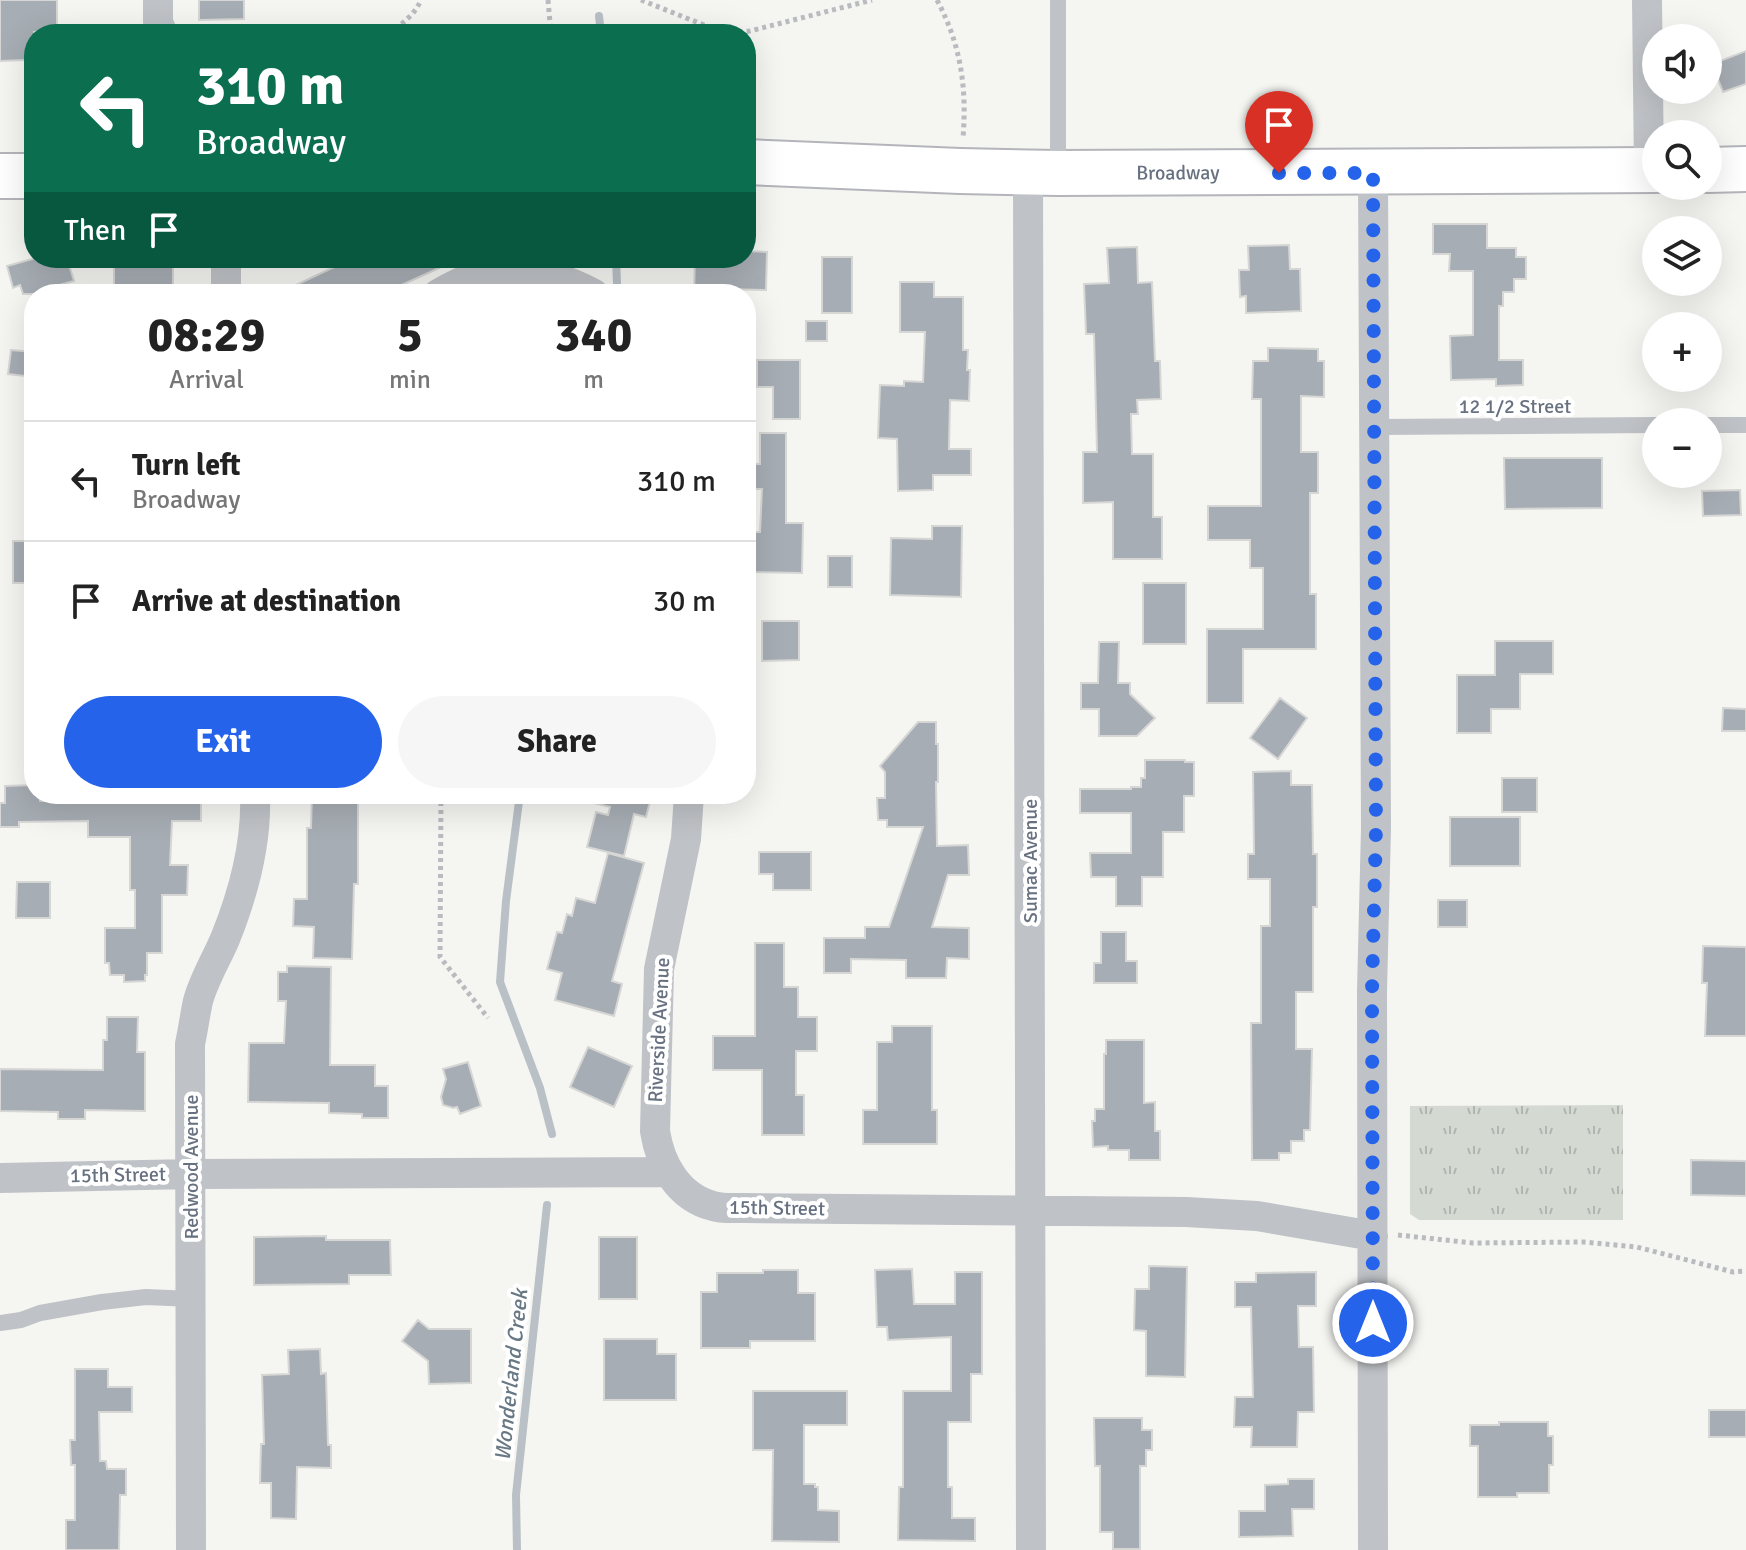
<!DOCTYPE html>
<html lang="en">
<head>
<meta charset="utf-8">
<style>
  body { margin:0; font-family:Signika,sans-serif; background:#f6f6f6; color:#222; height:100vh; display:flex; flex-direction:column; font-size:30px; white-space:nowrap }
  * { box-sizing:border-box; margin:0 }
  p { font-size:26px; color:#767676 }
  .icon { flex:none; width:44px; height:44px; fill:none; stroke:currentColor; stroke-width:2; stroke-linecap:round; stroke-linejoin:round }
  .map { position:relative; flex:1; overflow:hidden }
  .details { position:absolute; left:24px; top:284px; width:732px; height:520px; display:flex; flex-direction:column; background:#fff; border-radius:32px; box-shadow:0 8px 32px #0002 }
  .details>* { flex:none }
  .guide { position:absolute; left:24px; top:24px; width:732px; height:244px; border-radius:32px; box-shadow:0 8px 32px #0002; background:#0b6e4f; color:#fff; overflow:hidden }
  .tools { position:absolute; left:1642px; top:24px; display:grid; gap:16px }
  .tools a { display:grid; place-items:center; width:80px; height:80px; border-radius:50%; background:#fff; box-shadow:0 8px 32px #0002; font-size:40px }
  .pin { position:absolute; display:grid; place-items:center; width:68px; height:68px; color:#fff; margin:-82px -34px; border-radius:50% 50% 50% 0; rotate:-45deg; box-shadow:0 0 8px #0007 }
  .pin .icon { rotate:45deg }
  .me { position:absolute; width:88px; margin:-44px; rotate:0deg; stroke-linejoin:round; filter:drop-shadow(0 0 6px #0008) }
  .turn { display:flex; align-items:center; gap:28px; height:168px; padding:0 40px; font-size:36px }
  .turn .icon { width:104px; height:104px; stroke-width:2.5 }
  .turn b { display:block; font-size:56px; line-height:68px }
  .then { display:flex; align-items:center; height:76px; padding:0 40px; background:#0003; gap:16px; font-size:30px }
  .eta { display:flex; justify-content:space-evenly; align-items:center; height:136px; text-align:center }
  .eta b { font-size:48px; font-weight:700; line-height:56px }
  .action { display:flex; gap:16px; margin-top:auto; padding:16px 40px }
  .action a { flex:1; height:92px; border-radius:48px; background:#2563eb; color:#fff; font-size:32px; font-weight:700; line-height:92px; text-align:center }
  .action a+a { background:#f6f6f6; color:#222 }
  ul { padding:0; list-style:none }
  li { display:flex; align-items:center; gap:24px; height:120px; padding:0 40px; border-top:2px solid #e0e0e0 }
  li div { flex:1 }
  li b { display:block; font-size:30px }
  li em { font-style:normal }
  .map>svg:first-child { display:block }
  .grass { fill:url(#grass-tufts) }
  .lines { fill:none; stroke-linecap:round; stroke-linejoin:round }
  .stream { stroke:#b9c1c6; stroke-width:8 }
  .building { fill:#a7adb4; stroke:#d6d7d5; stroke-width:2 }
  .primary-casing { stroke:#b3b5ba; stroke-width:48 }
  .path { stroke:#b9bbbe; stroke-width:5; stroke-dasharray:4 4; stroke-linecap:butt }
  .lane { stroke:#bfc2c6; stroke-width:16 }
  .street { stroke:#bfc2c6; stroke-width:30 }
  .primary { stroke:#fff; stroke-width:44 }
  .route { stroke:#2563eb; stroke-width:14; stroke-dasharray:0 25.2 }
  .labels { text-anchor:middle; dominant-baseline:central; stroke-width:8; stroke-linejoin:round; paint-order:stroke }
  .street-label { font-size:20px; fill:#677180; stroke:#fff }
  .water-label { font-size:22px; font-style:italic; fill:#687884; stroke:#fff }
</style>
</head>
<body>
<div class="map">
<svg width="1746" height="1550" viewBox="0 0 1746 1550">
  <defs>
    <pattern id="grass-tufts" width="24" height="20" patternUnits="userSpaceOnUse" patternTransform="scale(2)"><rect width="24" height="20" fill="#d4dad2"/><path d="M3 7l-1-3M5 7V3M7 7l1-3M15 17l-1-3M17 17v-4M19 17l1-3" fill="none" stroke="#b0b5b0"/></pattern>
  </defs>
  <rect width="100%" height="100%" fill="#f5f5f2"/>
  <path class="grass" d="M1623,1105V1220H1419L1410,1214V1106Z"/>
  <g class="lines">
    <path class="stream" d="M599,16L601,34
      M616,258L617,284
      M520,794L506,901L500,982L540,1088L552,1134
      M517,1550L516,1495L547,1205"/>
  </g>
  <path class="building" d="M0,0H57V32H34V53H26V60L0,61Z
    M199,0H244V19L199,20Z
    M1746,51V84L1723,92L1712,64Z
    M1433,224H1487V248H1516V257H1526V279H1514V292H1503V306H1499V360H1523V385L1496,386V379L1451,380L1450,336L1473,335V271H1449L1450,254H1433Z
    M1289,245L1290,269H1300L1301,311L1246,313V296L1240,297L1239,270H1249L1248,246Z
    M1137,247L1138,283L1152,282L1155,361H1160L1161,399L1137,400L1138,414H1131L1132,454H1153V517H1162V559H1113V502L1083,503V452H1097L1094,334H1086L1084,284L1109,283L1107,248Z
    M746,251L767,252L766,290L729,289V294H694L695,258H746Z
    M822,257H852V313H822Z
    M36,258H67L74,281L52,287L54,294H23L20,285L13,288L7,266Z
    M114,258H173V293H114Z
    M353,258H461L382,294H277Z
    M900,282H934V297H963V350H968L967,370H970L969,401L950,400L949,449H971V475H933V490L898,491L897,439L878,438L880,385L904,386V381L923,382L925,332H900Z
    M806,321H827V341H806Z
    M1268,348L1318,349V361H1324V397L1301,396V452H1318V493H1310V594H1316V649H1243V703H1207V629H1263V568H1250V540H1208V506H1261V399H1252L1253,361H1268Z
    M11,350L34,352V377L8,374Z
    M757,360H800V419H773V387H757Z
    M760,433H786V523H803L802,573L751,572L752,532H760L762,489H746V464H760Z
    M1504,458H1602V508L1505,509Z
    M1740,490L1741,515L1703,516L1702,491Z
    M932,526H962L961,597L890,595L891,538L932,539Z
    M13,541H34V583H13Z
    M828,556H852V587H828Z
    M1143,583H1186V644H1143Z
    M762,621H799V660L762,661Z
    M1495,641H1553V674H1520V709H1491V733H1457V675H1495Z
    M1099,642H1119L1118,683H1130V694L1155,718L1137,736H1099V709H1081V683H1098Z
    M1280,698L1307,718L1278,759L1250,738Z
    M1723,708L1746,709V731H1722Z
    M918,722H936V744H938V782H936L937,846L968,845L969,875H948L932,927L969,928V959L947,958L946,978H906V960L851,959V973H824V938H865V927H889L923,827H887V820H878L877,798H885V772L880,766Z
    M1145,760H1185V762H1194V796H1184V832H1163V877H1142V906H1116V877H1091L1090,853H1131V813H1080V789H1131V787H1141V778H1145Z
    M1291,771V785H1312L1313,854H1317V907H1313V992H1296V1049H1312L1310,1130H1304V1141H1291V1153H1279V1160H1252L1251,1023H1261V926H1270V879H1248V854H1254L1253,772Z
    M1502,778H1537V812H1502Z
    M34,785V794H40V801L88,799V796L201,794V821H172L170,865H188L187,895H162V953H147V975H145V981L124,982V975H110L109,963H105V928H135V890H130V837H88V821L19,822V827H0V803H5V786Z
    M312,794H358V884H354L352,959L313,958L314,927L293,926L294,899H307V828H311Z
    M587,794H652L646,817L634,814L624,856L587,847L596,812L608,815L610,807L586,801Z
    M1450,817H1520V866H1450Z
    M759,852H811V890H773V874H759Z
    M608,853L644,863L612,981L622,984L614,1016L555,1000L562,973L547,969L557,932L562,933L567,914L572,916L576,898L595,903Z
    M17,882H50V918H16Z
    M1438,900H1467V927H1438Z
    M1101,932H1126V961H1137V983H1094V963H1101Z
    M755,943H784V987H798V1017H817V1051H796V1095H804V1135H762V1070H713V1036H755Z
    M1703,946L1746,947V1036H1705L1707,983H1702Z
    M287,966L331,967L330,1065H375V1086H388V1118H362V1114L329,1113V1103L248,1102L249,1043H284L286,1001H278V972H287Z
    M107,1017H138L137,1052H145V1111L85,1110V1119H58V1112L0,1111V1069L103,1070V1040H107Z
    M892,1026H932V1110H937V1144H863V1110H877V1042H892Z
    M1106,1040H1144V1103L1155,1102V1131H1160V1160H1129V1150H1108V1146L1093,1147L1092,1121H1095V1109H1104V1054H1106Z
    M588,1047L632,1066L614,1107L570,1087Z
    M468,1062L481,1106L460,1114L457,1107L453,1108L443,1105L441,1097L446,1079L443,1069Z
    M1691,1160L1746,1161V1196L1691,1195Z
    M326,1236V1240H390L391,1275H349V1284L254,1285V1237Z
    M599,1237H637V1299H599Z
    M1149,1266L1187,1267L1185,1377L1146,1376V1331L1134,1330L1135,1289H1149Z
    M912,1269L914,1304H955V1272H982V1374H971V1422H948V1487H952V1518H975V1541L898,1540L899,1487H903V1391H951V1337L888,1340L887,1327H877L875,1270Z
    M763,1270H798V1293H815V1341H750V1348H701V1292H717V1273H763Z
    M1316,1272V1306H1298L1299,1347H1313L1314,1412H1298L1297,1447H1251L1252,1427H1234L1235,1397H1253L1251,1307H1235V1282H1256V1273Z
    M418,1320L429,1329H471V1383L429,1384L428,1361L402,1341Z
    M604,1339H657V1354H676V1400H604Z
    M320,1349L321,1374L326,1373L328,1445H331V1468L297,1467L296,1519L271,1518V1483H260L261,1444H264L262,1375L289,1374L288,1350Z
    M75,1369H108V1387H132V1412H99L100,1461H106L107,1469H126V1495H120L119,1550H66V1520H75V1465H71L70,1440H75Z
    M753,1391H847V1425H804V1484H815V1487H818V1510L839,1511V1542L772,1541L773,1450H753Z
    M1709,1410H1746V1437H1709Z
    M1094,1418H1142V1430H1152V1450H1146V1466H1140V1549H1113V1532H1100V1466H1095Z
    M1499,1422H1548V1436H1553V1465H1549V1493H1517V1497H1478V1446H1470V1425H1499Z
    M1288,1479H1314V1509H1292L1293,1536L1239,1537V1511H1265V1485L1288,1484Z"/>
  <g class="lines">
    <g class="primary-casing">
      <g id="primary">
        <path id="s1" d="M746,162L960,171L1058,173L1656,170"/>
        <path d="M1708,170L1746,169"/>
        <path d="M0,176H34"/>
      </g>
    </g>
    <path class="path" d="M548,0L551,34
      M641,0L724,33L750,31L872,0
      M937,0C961,45 967,88 963,138
      M389,34C402,23 414,16 421,0
      M441,794L440,957L488,1018
      M1398,1235L1473,1243L1584,1242L1637,1247L1733,1272L1746,1271"/>
    <path class="lane" d="M1058,0V171
      M1708,425H1746
      M1375,427L1656,425
      M0,1323L21,1320L40,1313L102,1302L146,1297L192,1299"/>
    <path class="street" d="M158,0V22L163,34
      M1647,0L1649,170
      M1028,172L1031,1550
      M1373,173L1376,828L1372,991L1373,1550
      M226,258V294
      M438,294C447,289 456,284 466,280C511,263 553,272 594,294
      M689,794L686,839L659,969L655,1131C660,1164 678,1197 713,1206C722,1209 734,1208 744,1208L1186,1212L1257,1216L1373,1236
      M0,1178L191,1174L667,1172
      M191,1550L190,1044C193,1030 195,1015 198,1001C204,979 216,960 225,939C244,892 257,844 255,794"/>
    <use href="#primary" class="primary"/>
  </g>
  <g class="lines">
    <path class="route" d="M1279,173H1373L1376,828L1372,991L1373,1323"/>
  </g>
  <g class="labels">
    <g class="street-label">
      <text stroke="none"><textPath href="#s1" startOffset="432">Broadway</textPath></text>
      <text x="1515" y="406">12 1/2 Street</text>
      <text transform="translate(1030 861) rotate(-90)">Sumac Avenue</text>
      <text transform="translate(659 1030) rotate(-87)">Riverside Avenue</text>
      <text transform="translate(191 1167) rotate(-90)">Redwood Avenue</text>
      <text transform="translate(118 1175) rotate(-1)">15th Street</text>
      <text transform="translate(777 1208) rotate(1)">15th Street</text>
    </g>
    <g class="water-label">
      <text transform="translate(511 1375) rotate(-84)">Wonderland Creek</text>
    </g>
  </g>
</svg>
<div class="tools">
<a><svg class="icon" aria-label="sound" viewBox="0 0 24 24"><path d="M4 9h4l5-4v14l-5-4H4zM17 9q2 3 0 6"/></svg></a>
<a><svg class="icon" aria-label="search" viewBox="0 0 24 24"><circle cx="10" cy="10" r="6"/><path d="M15 15l6 6"/></svg></a>
<a><svg class="icon" aria-label="layers" viewBox="0 0 24 24"><path d="M12 4l9 5-9 5-9-5zM3 14l9 5 9-5"/></svg></a>
<a>+</a>
<a>−</a>
</div>
<div class="pin" style="left:1279px;top:173px;background:#d93025"><svg class="icon" aria-label="arrive" viewBox="0 0 24 24"><path d="M6 21V4h12l-3 4 3 4H6"/></svg></div>
<svg class="me" style="left:1373px;top:1323px" viewBox="-20 -20 40 40"><circle r="17" fill="#2563eb" stroke="#fff" stroke-width="3"/><path d="M0-11L8 9 0 5-8 9z" fill="#fff"/></svg>
<div class="guide">
<div class="turn"><svg class="icon" aria-label="left" viewBox="0 0 24 24"><path d="M17 20v-9H6M10 6l-5 5 5 5"/></svg><div><b>310 m</b>Broadway</div></div>
<div class="then">Then<svg class="icon" aria-label="arrive" viewBox="0 0 24 24"><path d="M6 21V4h12l-3 4 3 4H6"/></svg></div>
</div>
<section class="details">
<div class="eta">
<div><b>08:29</b><p>Arrival</p></div>
<div><b>5</b><p>min</p></div>
<div><b>340</b><p>m</p></div>
</div>
<ul>
<li><svg class="icon" aria-label="left" viewBox="0 0 24 24"><path d="M17 20v-9H6M10 6l-5 5 5 5"/></svg><div><b>Turn left</b><p>Broadway</p></div><em>310 m</em></li>
<li><svg class="icon" aria-label="arrive" viewBox="0 0 24 24"><path d="M6 21V4h12l-3 4 3 4H6"/></svg><div><b>Arrive at destination</b></div><em>30 m</em></li>
</ul>
<div class="action"><a>Exit</a><a>Share</a></div>
</section>
</div>
</body>
</html>
